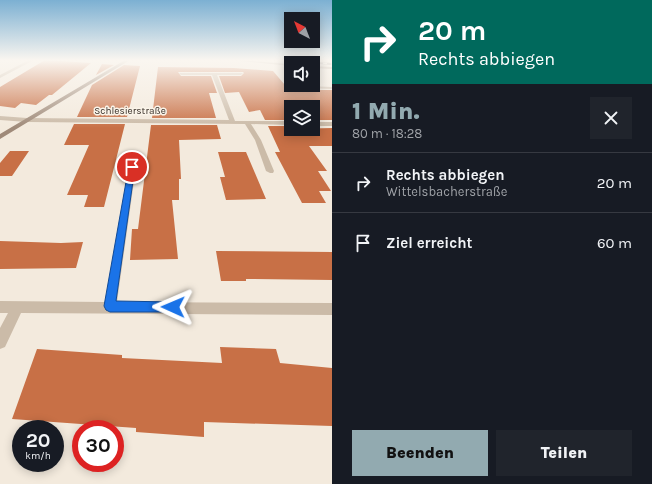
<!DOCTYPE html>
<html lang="de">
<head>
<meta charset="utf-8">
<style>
  body { margin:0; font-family:Karla,sans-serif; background:#20242c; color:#f1f3f6; height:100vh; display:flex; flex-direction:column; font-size:15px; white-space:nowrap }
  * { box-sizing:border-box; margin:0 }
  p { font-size:13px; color:#9ea1a6 }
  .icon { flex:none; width:22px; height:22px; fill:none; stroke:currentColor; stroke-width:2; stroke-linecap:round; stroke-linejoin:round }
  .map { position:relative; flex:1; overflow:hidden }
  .sheet { display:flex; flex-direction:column; background:#171b24; width:320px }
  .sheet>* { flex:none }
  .hud { background:#00695c; color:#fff; overflow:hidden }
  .needle { width:26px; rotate:318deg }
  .controls { position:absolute; left:284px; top:12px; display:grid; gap:8px }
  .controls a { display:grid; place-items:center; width:36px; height:36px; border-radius:0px; background:#171b24; box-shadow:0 2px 10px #0003; font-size:20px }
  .speed { position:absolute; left:12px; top:420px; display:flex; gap:8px; font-size:20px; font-weight:700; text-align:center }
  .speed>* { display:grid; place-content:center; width:52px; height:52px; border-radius:50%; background:#171b24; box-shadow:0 2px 10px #0003; line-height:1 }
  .speed small { font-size:10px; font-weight:400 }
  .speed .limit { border:6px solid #d22; background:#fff; color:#111 }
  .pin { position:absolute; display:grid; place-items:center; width:34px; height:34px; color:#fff; margin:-17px; border:2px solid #fff; border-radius:50%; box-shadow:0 1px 4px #0007 }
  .me { position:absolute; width:44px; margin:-22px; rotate:271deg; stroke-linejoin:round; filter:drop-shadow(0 0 3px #0008) }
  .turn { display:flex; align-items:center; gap:14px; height:84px; padding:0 20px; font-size:18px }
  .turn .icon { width:52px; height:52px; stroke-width:2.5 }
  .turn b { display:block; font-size:28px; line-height:34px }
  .round { display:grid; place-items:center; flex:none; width:42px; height:42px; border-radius:0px; background:#20242c }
  .overview { display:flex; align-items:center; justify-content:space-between; height:68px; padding:0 20px }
  h1 { font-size:24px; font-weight:800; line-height:30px; color:#92aab0 }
  .action { display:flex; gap:8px; margin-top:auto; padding:8px 20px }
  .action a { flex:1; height:46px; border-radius:0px; background:#92aab0; color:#111; font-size:16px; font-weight:800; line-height:46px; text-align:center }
  .action a+a { background:#20242c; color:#f1f3f6 }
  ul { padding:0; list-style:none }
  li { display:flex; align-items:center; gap:12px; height:60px; padding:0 20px; border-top:1px solid #363941 }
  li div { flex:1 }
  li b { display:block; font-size:15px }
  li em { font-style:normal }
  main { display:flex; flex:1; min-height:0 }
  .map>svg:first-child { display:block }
  .building { fill:#c87046 }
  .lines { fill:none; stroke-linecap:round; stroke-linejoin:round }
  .street { fill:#cbbba8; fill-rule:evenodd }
  .secondary { fill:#9f8a79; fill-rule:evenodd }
  .rail-casing { stroke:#382f28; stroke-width:2 }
  .rail { stroke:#faf4e9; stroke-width:1.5; stroke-dasharray:4; stroke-linecap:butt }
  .route { fill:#1a73e8; stroke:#114b97 }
  .labels { text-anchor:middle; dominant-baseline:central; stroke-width:3; stroke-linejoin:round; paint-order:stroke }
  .far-street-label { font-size:10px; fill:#382f28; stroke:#faf4e9 }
</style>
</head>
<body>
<main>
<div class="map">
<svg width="332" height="484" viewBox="0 0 332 484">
  <rect width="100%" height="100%" fill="#f3eadd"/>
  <path class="building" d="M45,60L91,63L52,95H49L36,105L21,103L15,108L0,106V87Z
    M102,64L114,65L96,75Z
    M124,65L140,66L127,117H77L92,85Z
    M158,67L234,68L273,71L285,85H305L308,90H332V120H313V107H291V120H265L260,110L249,112L239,92L225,93L219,76H241L244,73L243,72H178L181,76H211L217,93H209L216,118H152Z
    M74,124H125L104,207H84L88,195H67L89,145H64Z
    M151,125H217L221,139L179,140L181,179H179V200H172L178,259L130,260L132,229H138Z
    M268,126H291V129L332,128V146H309L327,171H318L331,191H319L326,203H302L275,152H280Z
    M10,151H29L12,176H0V163Z
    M218,152H246L266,199L226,200L220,177H225Z
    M0,241L61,243L83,242L76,268L0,269Z
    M216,251L332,252V280L246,279V281H221Z
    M220,347L276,349L280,363L332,368V426L204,422V437L136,432V428L12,419L37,349L122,355V358L222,363Z"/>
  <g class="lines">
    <path class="street" d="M29,60H34L0,78V75Z
      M179,73H243L241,75H217L235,121H291V125L251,124L261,140L274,171L273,173H270L266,171L255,140L245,124L27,122L0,120V116L27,118L229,120L212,75H181Z
      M306,86L332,87V89L308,88Z
      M313,122H332V126H313Z
      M129,165H135L136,167L117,302L332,303V315L21,313L5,347L0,349V328L8,313H0V301L105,302Z"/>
    <path class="secondary" d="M125,60H130L0,139V134Z
      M238,60L291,64V66L240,61Z
      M313,66L332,67V69L313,68Z"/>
    <g class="rail-casing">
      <path id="rail" d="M283,60L332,64"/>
    </g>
    <use href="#rail" class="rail"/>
  </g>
  <linearGradient id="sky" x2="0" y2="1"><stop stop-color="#7cb0d2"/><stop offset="0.47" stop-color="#faf6f0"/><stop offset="1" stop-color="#faf6f0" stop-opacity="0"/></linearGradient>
  <rect width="332" height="128" fill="url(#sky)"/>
  <path class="route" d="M129,165L135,167L116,301L173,302L177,303L179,307L177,311L173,312H110L106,310L104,306Z"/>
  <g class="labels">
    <g class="far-street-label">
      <text x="130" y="111">Schlesierstraße</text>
    </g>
  </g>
</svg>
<div class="controls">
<a><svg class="needle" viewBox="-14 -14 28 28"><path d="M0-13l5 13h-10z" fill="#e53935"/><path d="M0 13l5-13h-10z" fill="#9ea1a6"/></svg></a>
<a><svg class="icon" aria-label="sound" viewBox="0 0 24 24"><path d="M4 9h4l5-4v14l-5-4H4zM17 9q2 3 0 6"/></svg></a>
<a><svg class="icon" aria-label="layers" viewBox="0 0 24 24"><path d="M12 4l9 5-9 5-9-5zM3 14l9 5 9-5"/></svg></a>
</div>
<div class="speed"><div>20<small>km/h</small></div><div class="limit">30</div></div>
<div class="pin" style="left:132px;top:167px;background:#d93025"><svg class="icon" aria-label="arrive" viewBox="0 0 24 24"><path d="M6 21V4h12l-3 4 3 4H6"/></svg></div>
<svg class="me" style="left:173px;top:307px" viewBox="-20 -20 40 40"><path d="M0-17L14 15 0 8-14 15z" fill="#1a73e8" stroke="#fff" stroke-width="4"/></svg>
</div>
<section class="sheet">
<div class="hud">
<div class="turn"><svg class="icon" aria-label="right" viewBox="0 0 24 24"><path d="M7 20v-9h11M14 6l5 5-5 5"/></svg><div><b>20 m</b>Rechts abbiegen</div></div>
</div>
<div class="overview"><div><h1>1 Min.</h1><p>80 m · 18:28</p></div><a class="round"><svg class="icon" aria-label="close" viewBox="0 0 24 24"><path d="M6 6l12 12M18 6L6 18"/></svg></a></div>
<ul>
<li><svg class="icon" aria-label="right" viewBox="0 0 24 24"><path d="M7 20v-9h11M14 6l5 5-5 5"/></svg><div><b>Rechts abbiegen</b><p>Wittelsbacherstraße</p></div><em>20 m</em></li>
<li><svg class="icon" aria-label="arrive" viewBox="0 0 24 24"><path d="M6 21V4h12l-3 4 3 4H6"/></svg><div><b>Ziel erreicht</b></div><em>60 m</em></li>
</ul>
<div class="action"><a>Beenden</a><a>Teilen</a></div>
</section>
</main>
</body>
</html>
